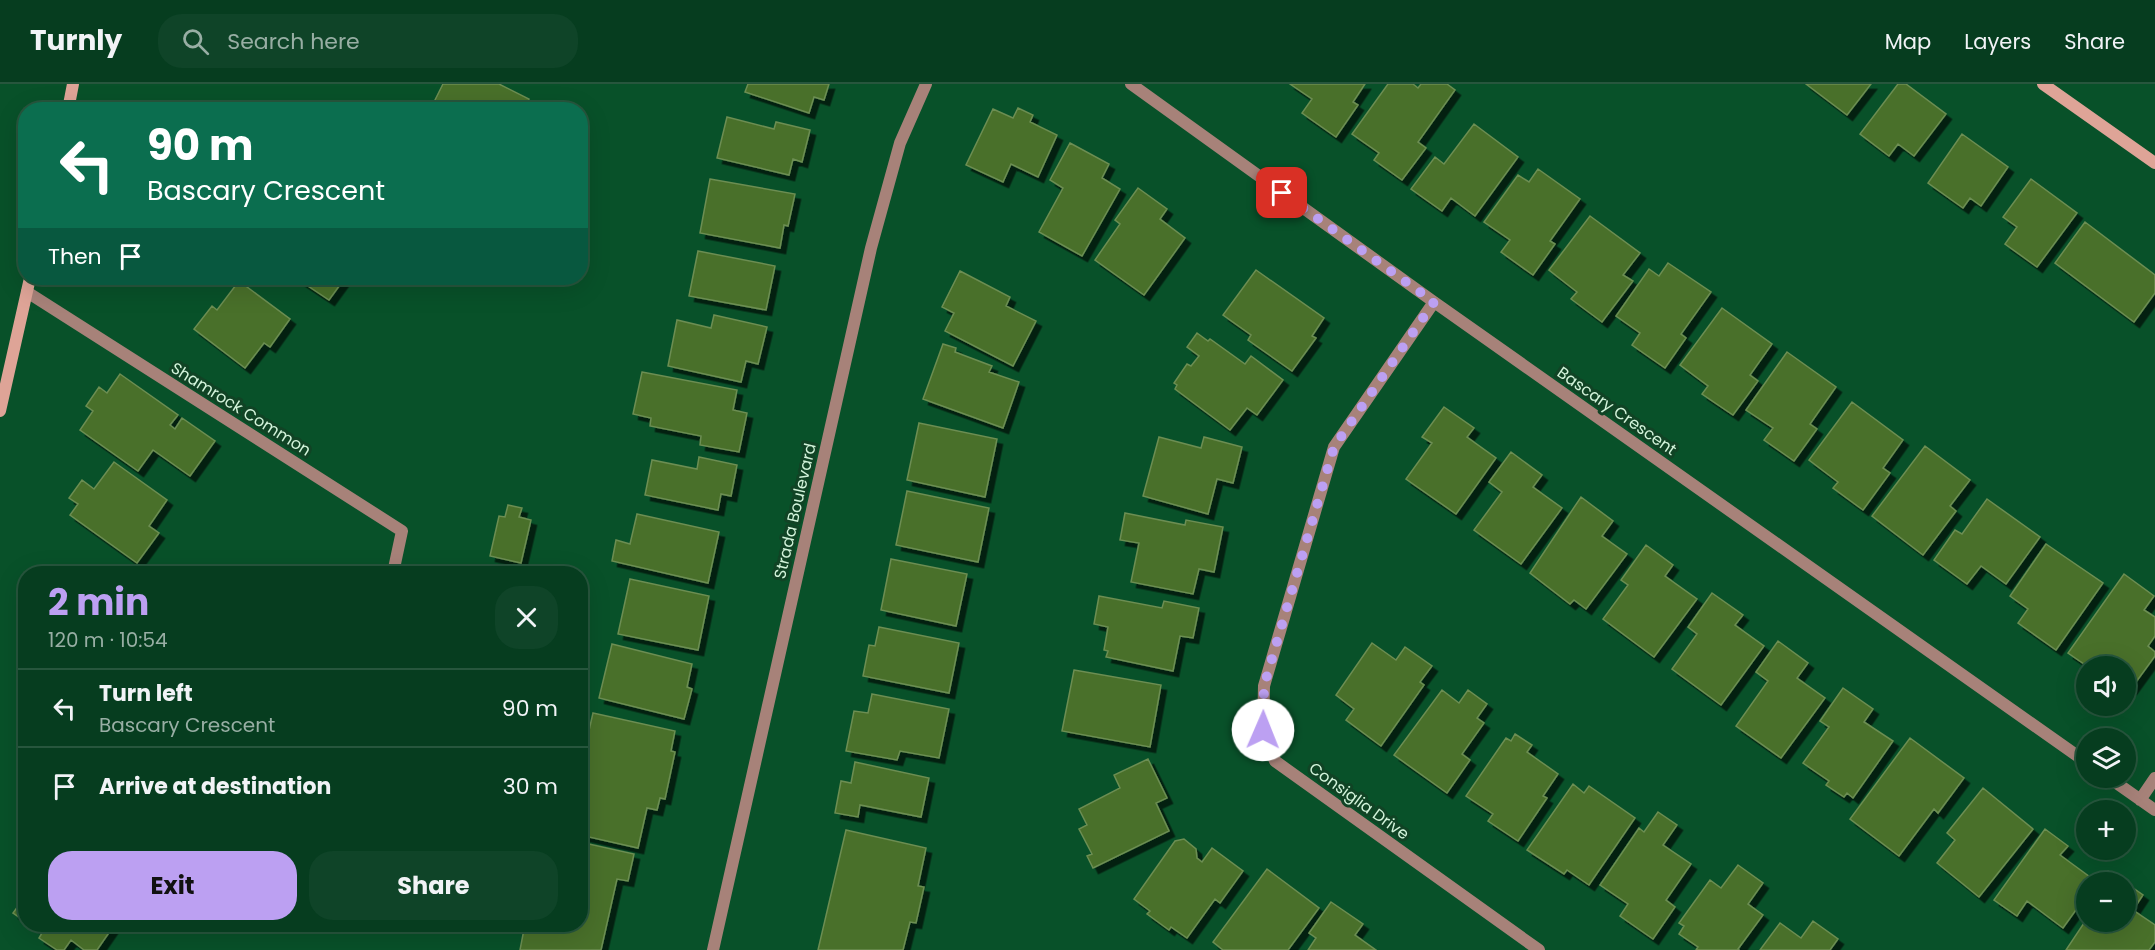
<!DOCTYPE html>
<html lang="en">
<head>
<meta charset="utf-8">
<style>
  body { margin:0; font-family:Poppins,sans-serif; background:#0f4428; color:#f1f3f6; height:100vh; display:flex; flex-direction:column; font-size:22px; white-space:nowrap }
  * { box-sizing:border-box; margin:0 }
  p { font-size:20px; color:#98aea4 }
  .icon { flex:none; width:33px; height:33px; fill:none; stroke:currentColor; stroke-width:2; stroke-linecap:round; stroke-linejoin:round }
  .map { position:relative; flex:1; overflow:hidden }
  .sheet { position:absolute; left:18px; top:482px; width:570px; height:366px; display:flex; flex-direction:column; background:#063d1f; border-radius:24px; box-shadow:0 6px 24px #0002,0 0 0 2px #27563d }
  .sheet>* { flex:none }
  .top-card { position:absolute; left:18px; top:18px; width:570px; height:183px; border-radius:24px; box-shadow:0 6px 24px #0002,0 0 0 2px #27563d; background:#0b6e4f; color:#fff; overflow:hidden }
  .buttons { position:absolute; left:2076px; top:572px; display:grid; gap:12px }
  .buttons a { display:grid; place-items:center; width:60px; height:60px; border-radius:50%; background:#063d1f; box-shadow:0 6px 24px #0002,0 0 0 2px #27563d; font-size:30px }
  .pin { position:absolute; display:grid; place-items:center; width:51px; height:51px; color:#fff; margin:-26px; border-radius:12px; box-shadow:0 3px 9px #0006 }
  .me { position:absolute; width:66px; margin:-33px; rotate:1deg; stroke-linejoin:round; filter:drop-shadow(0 0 4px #0008) }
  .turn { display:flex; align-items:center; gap:21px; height:126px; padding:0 30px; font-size:27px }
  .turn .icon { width:78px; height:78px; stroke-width:2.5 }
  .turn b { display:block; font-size:42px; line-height:51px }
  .then { display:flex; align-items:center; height:57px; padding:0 30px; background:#0003; gap:12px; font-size:22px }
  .round { display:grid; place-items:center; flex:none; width:63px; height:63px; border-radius:24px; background:#0f4428 }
  .head { display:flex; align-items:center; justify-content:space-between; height:102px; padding:0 30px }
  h1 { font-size:36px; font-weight:700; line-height:45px; color:#bca0f2 }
  .cta { display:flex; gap:12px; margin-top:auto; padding:12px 30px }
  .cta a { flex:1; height:69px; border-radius:24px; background:#bca0f2; color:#111; font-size:24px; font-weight:700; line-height:69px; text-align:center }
  .cta a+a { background:#0f4428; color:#f1f3f6 }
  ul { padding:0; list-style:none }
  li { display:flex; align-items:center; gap:18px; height:78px; padding:0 30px; border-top:2px solid #27563d }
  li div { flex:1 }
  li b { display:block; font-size:22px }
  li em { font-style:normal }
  header { display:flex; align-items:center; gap:36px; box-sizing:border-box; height:84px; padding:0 30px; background:#063d1f; border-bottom:2px solid #27563d }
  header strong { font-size:28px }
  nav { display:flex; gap:33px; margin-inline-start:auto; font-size:21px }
  .search { width:420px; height:54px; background:#0f4428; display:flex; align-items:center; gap:15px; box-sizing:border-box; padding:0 21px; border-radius:24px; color:#98aea4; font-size:22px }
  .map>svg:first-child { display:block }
  .building { fill:#4a6f2a; stroke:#6c8e52; stroke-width:1.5; filter:url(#shadow) }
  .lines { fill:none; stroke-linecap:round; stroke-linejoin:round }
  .street { stroke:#a78279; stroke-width:12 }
  .secondary { stroke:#dea497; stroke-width:12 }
  .route { stroke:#bca0f2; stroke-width:10; stroke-dasharray:0 18 }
  .labels { text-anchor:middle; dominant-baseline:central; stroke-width:6; stroke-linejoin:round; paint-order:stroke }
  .street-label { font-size:16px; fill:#d3f4db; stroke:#114325 }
</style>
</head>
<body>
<header>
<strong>Turnly</strong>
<div class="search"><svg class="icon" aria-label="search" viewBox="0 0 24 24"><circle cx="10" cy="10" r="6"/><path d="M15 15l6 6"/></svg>Search here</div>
<nav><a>Map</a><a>Layers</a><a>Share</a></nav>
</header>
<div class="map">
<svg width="2155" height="866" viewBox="0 0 2155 866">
  <defs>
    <filter id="shadow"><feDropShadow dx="5.5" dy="5.5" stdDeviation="0" flood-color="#0009"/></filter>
  </defs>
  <rect width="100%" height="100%" fill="#085129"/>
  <path class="building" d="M443,0H499L529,15L524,26H430Z
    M748,0H829L824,16L814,13L809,29L745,8Z
    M1290,0H1365L1353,18L1358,21L1336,53L1302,29L1312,15Z
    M1388,0H1413L1418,4L1421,0H1447L1455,6L1418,58L1426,64L1402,96L1374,76L1379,69L1352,50Z
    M1806,0H1871L1847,31Z
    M1898,0H1906L1946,30L1914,72L1898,60L1889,72L1860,50Z
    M1018,24L1033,31L1030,38L1057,51L1038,93L1011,80L1003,98L966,81L993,25L1013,34Z
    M727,33L774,45L776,38L810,46L802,78L793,75L789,91L717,74Z
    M1474,40L1518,73L1475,132L1451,114L1442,127L1411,105L1435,73L1444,80Z
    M1962,50L2008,83L1981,122L1970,114L1963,124L1928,99Z
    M1070,59L1109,80L1102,94L1120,105L1082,172L1039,148L1063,104L1050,96Z
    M1538,85L1580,115L1550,157L1555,160L1533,191L1501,168L1510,156L1484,138L1518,91L1529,98Z
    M710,95L795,110L788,142L784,141L780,164L700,149Z
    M2031,95L2077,129L2037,183L2005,160L2017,143L2003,133Z
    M1138,104L1167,125L1160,135L1185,154L1144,211L1095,176L1120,140L1115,136Z
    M1590,132L1640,169L1623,191L1633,197L1602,238L1571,215L1577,208L1549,186Z
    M2085,138L2155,191V209L2134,238L2055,179Z
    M698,167L775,182L766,226L689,212Z
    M1668,179L1711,208L1681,250L1686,254L1665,284L1632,261L1640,249L1616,232L1649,185L1659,192Z
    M1256,186L1324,234L1312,252L1316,254L1292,287L1248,256L1251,251L1223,231Z
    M960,187L1010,213L1006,222L1036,237L1013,282L945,247L954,229L942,223Z
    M296,194H345L329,216Z
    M239,197L290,235L270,263L264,259L245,284L194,245L212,222L217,226Z
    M1722,224L1772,260L1750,291L1758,297L1733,331L1702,310L1708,302L1680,281Z
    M714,231L767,243L758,280L746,277L741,298L668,282L677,236L711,244Z
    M1197,249L1208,257L1210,255L1245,280L1251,272L1283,296L1257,331L1247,324L1230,346L1175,305L1177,301L1174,299L1187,280L1191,282L1199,272L1187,263Z
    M943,260L956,264L955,268L992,282L989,288L1019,298L1003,344L923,315Z
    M1787,268L1836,303L1810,340L1817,345L1794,377L1764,356L1773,344L1746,326Z
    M642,288L737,306L733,326L747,329L739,368L700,361L701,352L650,342L651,334L633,330Z
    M120,290L178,331L170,341L175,345L182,334L215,357L190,392L153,366L138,387L80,346L93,327L86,322L99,303L107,309Z
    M1852,318L1903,356L1883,384L1890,389L1863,426L1833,404L1838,398L1809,376Z
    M1444,323L1474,344L1467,353L1496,374L1456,430L1406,395L1432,359L1422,353Z
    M919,339L997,355L985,413L907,396Z
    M1159,353L1201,364L1204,353L1242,363L1233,399L1217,395L1208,430L1143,412Z
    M1925,362L1970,396L1950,422L1956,427L1923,471L1872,432Z
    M1511,368L1542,391L1533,403L1562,424L1521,480L1474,446L1502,408L1489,398Z
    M699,373L737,381L731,412L721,410L718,426L645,411L652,376L697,385Z
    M114,378L167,416L149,442L159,449L137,479L70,431L78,420L69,414L82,396L94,405Z
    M907,407L989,424L978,478L896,461Z
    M1581,413L1613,437L1602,452L1627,470L1586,525L1574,516L1570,520L1530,489Z
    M1987,415L2040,453L2006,500L1981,482L1967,500L1934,476L1955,446L1962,450Z
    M508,421L522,424L519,433L531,436L521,479L490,472L499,432L505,433Z
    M1125,429L1185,441L1186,436L1223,443L1214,488L1199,485L1193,510L1131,498L1139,459L1120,456Z
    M637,430L719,448L708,499L612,477L616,456L630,460Z
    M2046,460L2103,499L2056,566L2018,539L2028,525L2010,512Z
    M1646,461L1673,481L1665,492L1697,515L1654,573L1603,535L1628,501L1621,496Z
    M891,475L967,490L956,542L881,526Z
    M2124,490L2154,512L2144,526L2155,533V552L2148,562L2155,568V572L2131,605L2126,601V582H2099L2094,578L2092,582H2087L2068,569Z
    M630,495L709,512L698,566L618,550Z
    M1712,509L1743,531L1735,541L1764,562L1721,621L1672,585L1697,550L1688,543Z
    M1099,512L1162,524L1164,517L1199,524L1193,554L1180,552L1173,587L1106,573L1108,567L1104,566L1108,543L1094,540Z
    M879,543L959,559L949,609L863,592L869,561L875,562Z
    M1778,557L1808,579L1797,594L1825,614L1781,674L1736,642L1768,597L1756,588Z
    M1372,559L1396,576L1405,563L1432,582L1420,598L1424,601L1381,662L1346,636L1354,625L1336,611Z
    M612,560L692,580L687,603L692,605L684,635L599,614Z
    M1074,586L1161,601L1150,663L1062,647Z
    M1843,604L1873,625L1864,638L1893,657L1853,714L1847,709L1844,713L1826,701L1829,697L1803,679L1829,643L1820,637Z
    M1442,606L1459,619L1468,606L1487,620L1477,634L1484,639L1462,670L1470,676L1447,709L1394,671Z
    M872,610L949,625L939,674L900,667L897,676L846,667L854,627L868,629Z
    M593,629L675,647L671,667L675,668L665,715L660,714L657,726L647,724L638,764L580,751V686Z
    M1515,650L1532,661L1527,668L1558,690L1543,712L1547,714L1518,757L1488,737L1493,730L1466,712L1506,654L1511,657Z
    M1910,654L1964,694L1938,729L1934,725L1899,772L1850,735Z
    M1148,675L1167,714L1156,719L1169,747L1093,784L1087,772L1092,770L1079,745L1087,741L1079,725L1120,704L1114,691Z
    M855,678L929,694L921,733L860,721L858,733L835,729L841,697L851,699Z
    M1573,700L1584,709L1589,702L1635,734L1589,801L1567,786L1564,790L1527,766Z
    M1983,704L2033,745L1979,813L1937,779L1955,756L1947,749Z
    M1658,728L1677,741L1663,761L1691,780L1666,816L1675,823L1653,855L1620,832L1628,820L1600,801L1639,744L1644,748Z
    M2045,745L2068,762L2060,771L2094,796L2086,798V812L2063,844L2027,817L2017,832L1994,816Z
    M846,746L926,764L918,802L924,803L916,839L910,838L903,866H818Z
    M1184,755L1196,765L1197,774L1202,778L1212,764L1243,787L1220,819L1215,815L1187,854L1171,843L1169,846L1147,830L1150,827L1134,815L1175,757Z
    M580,758L634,770L628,797L617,795L601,866H520L525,840H580Z
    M1738,781L1763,799L1748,820L1763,831L1738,865L1739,866H1696L1698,863L1679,850L1684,842L1679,839L1710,796L1721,804Z
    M1267,785L1319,824L1288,866H1223L1213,858Z
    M2108,787L2124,798H2101Z
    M2126,799L2143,811L2133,826L2155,841V858L2149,866H2066L2086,836L2126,837Z
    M26,811V838L13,829Z
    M1331,818L1363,840L1355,851L1376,866H1308L1316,854L1309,849Z
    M1813,837L1838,855L1830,866H1760L1780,839L1801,854Z
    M29,840H115L97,866H84L71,856L64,866H57L39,854L42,849Z"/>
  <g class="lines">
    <path class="street" d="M1131,0L1434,218L2086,678
      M27,208L402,447L393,489
      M1434,218L1334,363L1264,602L1263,646L1275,677L1539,866
      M2108,693L2155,726
      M2140,716L2155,694
      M713,866L871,164L900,59L926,0"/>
    <path class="secondary" d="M2043,0L2155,79
      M68,26L73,0
      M0,327L30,194"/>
  </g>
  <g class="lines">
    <path class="route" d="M1263,646L1264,602L1334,363L1434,218L1282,109"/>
  </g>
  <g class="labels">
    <g class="street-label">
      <text transform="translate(241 325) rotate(32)">Shamrock Common</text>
      <text transform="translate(1617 327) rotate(35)">Bascary Crescent</text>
      <text transform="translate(795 427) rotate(-77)">Strada Boulevard</text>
      <text transform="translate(1359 717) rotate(36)">Consiglia Drive</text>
    </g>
  </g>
</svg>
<div class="buttons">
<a><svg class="icon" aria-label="sound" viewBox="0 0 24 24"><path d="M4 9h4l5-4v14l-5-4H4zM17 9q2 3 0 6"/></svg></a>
<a><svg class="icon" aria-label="layers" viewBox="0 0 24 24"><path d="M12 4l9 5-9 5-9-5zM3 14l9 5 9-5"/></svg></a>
<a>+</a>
<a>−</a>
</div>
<div class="pin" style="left:1282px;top:109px;background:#d93025"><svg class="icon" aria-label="arrive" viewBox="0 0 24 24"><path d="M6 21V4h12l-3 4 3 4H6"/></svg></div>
<svg class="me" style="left:1263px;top:646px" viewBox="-20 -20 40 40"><circle r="19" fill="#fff"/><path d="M0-13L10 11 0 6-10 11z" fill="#bca0f2"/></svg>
<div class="top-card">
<div class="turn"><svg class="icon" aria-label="left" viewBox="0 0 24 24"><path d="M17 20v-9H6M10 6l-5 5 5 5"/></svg><div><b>90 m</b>Bascary Crescent</div></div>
<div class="then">Then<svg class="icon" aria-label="arrive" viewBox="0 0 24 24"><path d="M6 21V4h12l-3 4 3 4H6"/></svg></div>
</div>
<section class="sheet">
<div class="head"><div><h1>2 min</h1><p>120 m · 10:54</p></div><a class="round"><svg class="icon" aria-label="close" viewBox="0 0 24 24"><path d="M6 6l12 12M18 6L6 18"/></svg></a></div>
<ul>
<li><svg class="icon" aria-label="left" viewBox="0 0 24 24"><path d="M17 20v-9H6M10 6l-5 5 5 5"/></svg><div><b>Turn left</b><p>Bascary Crescent</p></div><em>90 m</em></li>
<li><svg class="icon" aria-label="arrive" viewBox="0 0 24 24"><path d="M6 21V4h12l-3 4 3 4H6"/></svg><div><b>Arrive at destination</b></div><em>30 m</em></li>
</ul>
<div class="cta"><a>Exit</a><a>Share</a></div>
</section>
</div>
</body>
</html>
